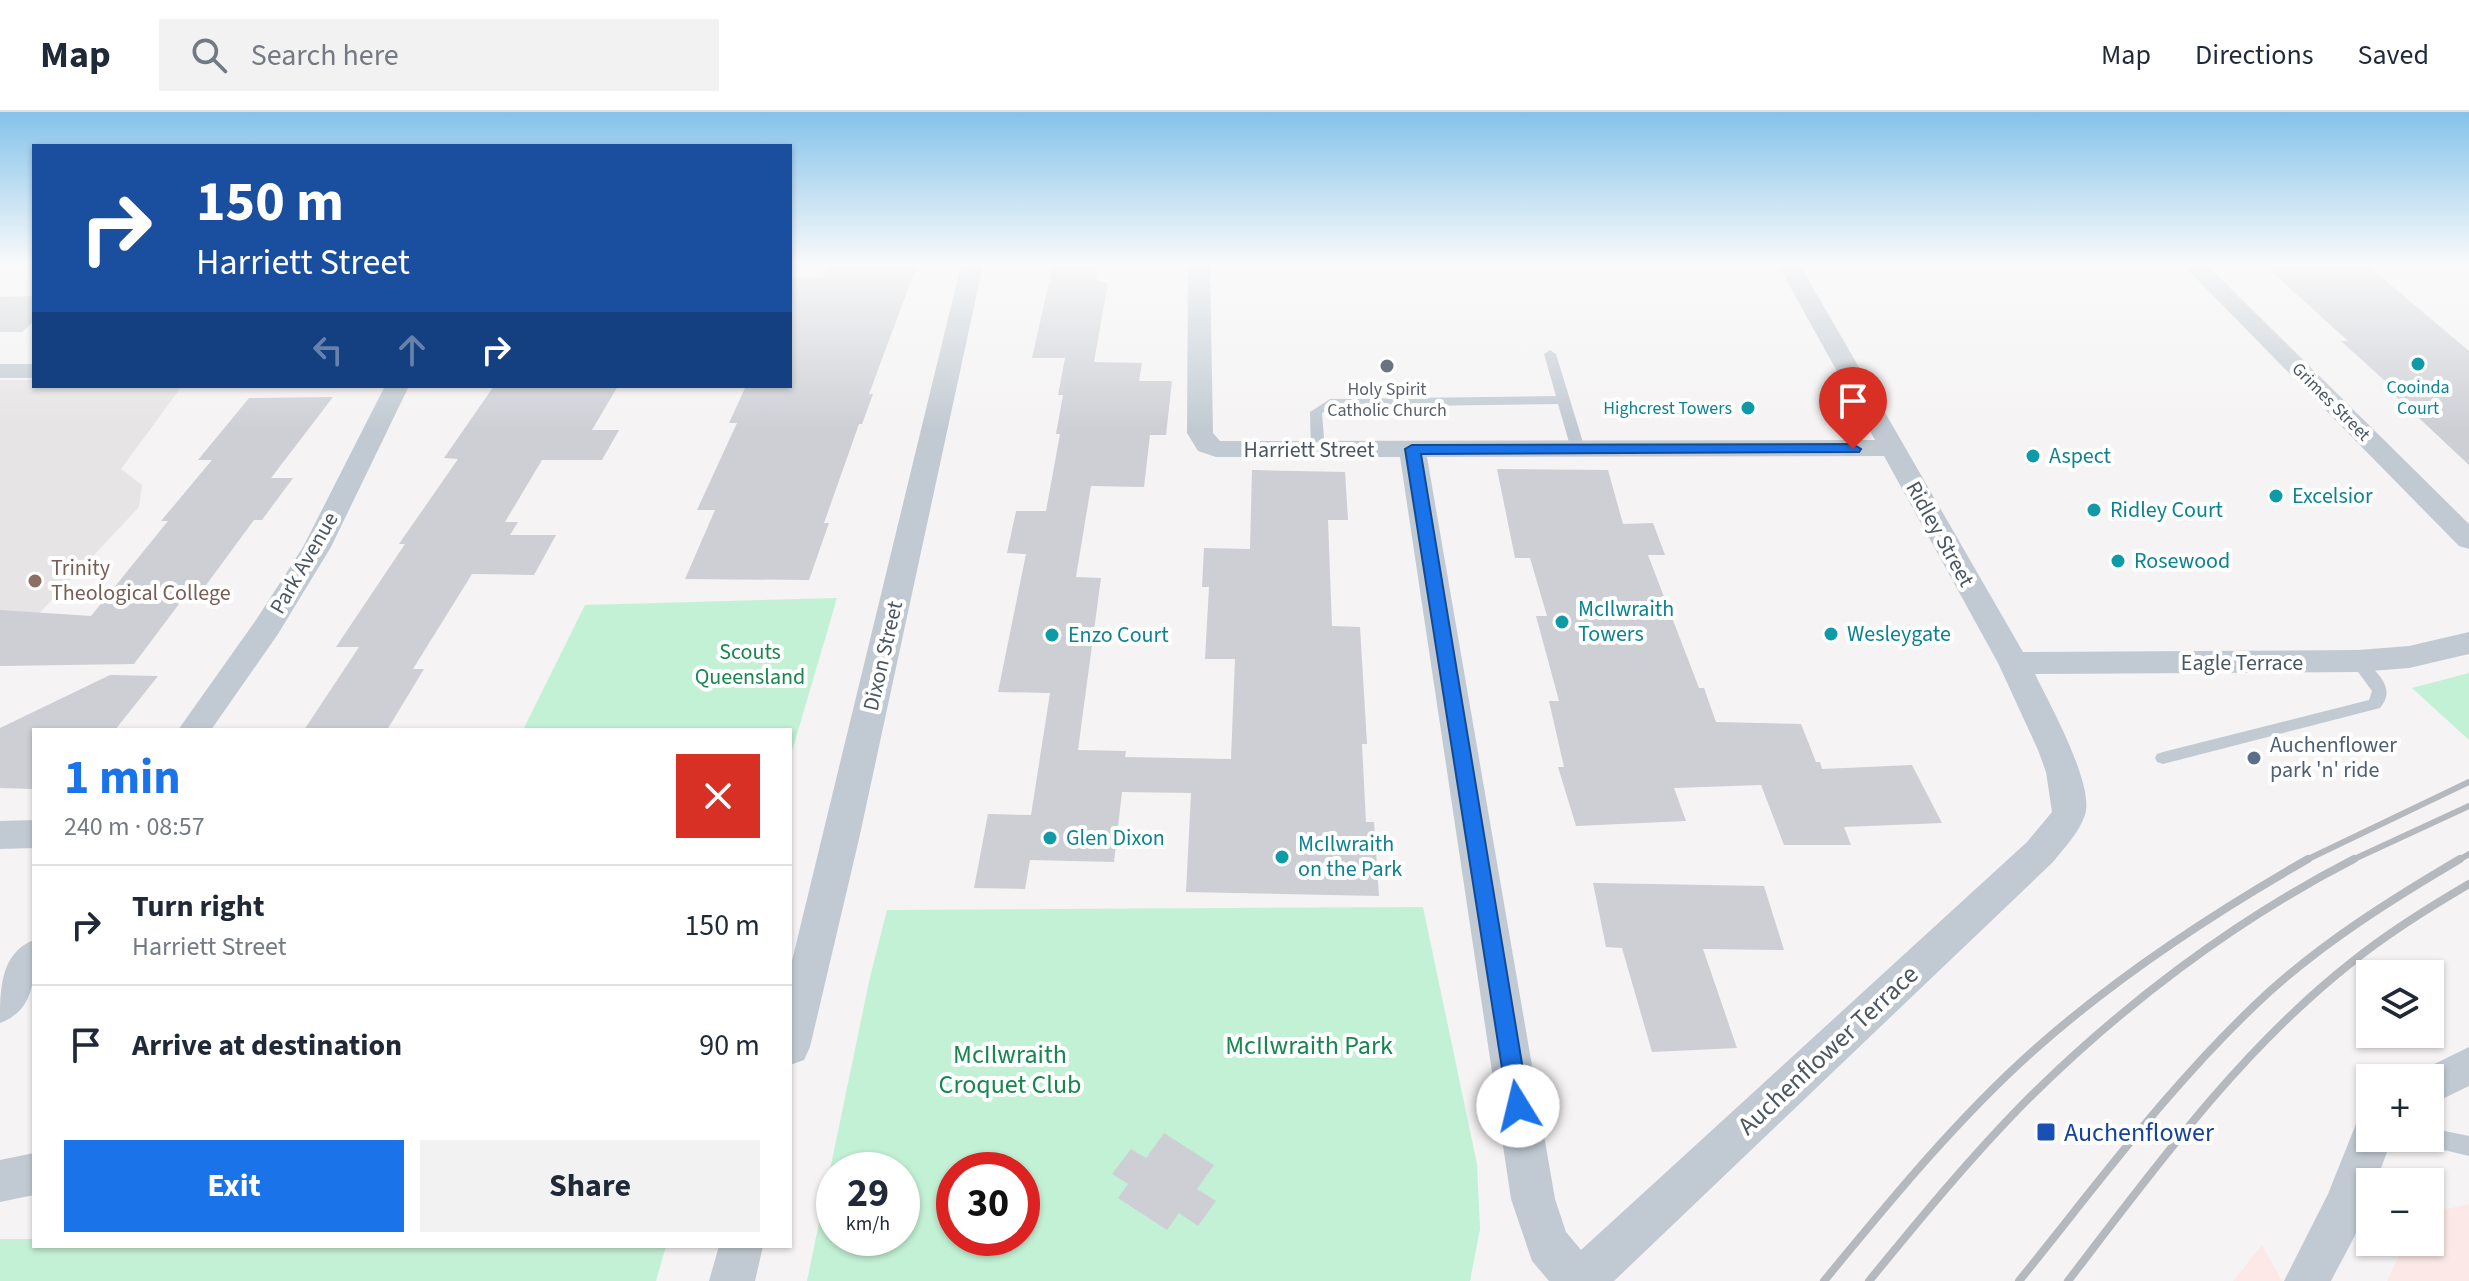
<!DOCTYPE html>
<html lang="en">
<head>
<meta charset="utf-8">
<style>
  body { margin:0; font-family:"Source Sans 3",sans-serif; background:#f2f2f3; color:#1f2937; height:100vh; display:flex; flex-direction:column; font-size:30px; white-space:nowrap }
  * { box-sizing:border-box; margin:0 }
  p { font-size:26px; color:#747a83 }
  .icon { flex:none; width:44px; height:44px; fill:none; stroke:currentColor; stroke-width:2; stroke-linecap:round; stroke-linejoin:round }
  .map { position:relative; flex:1; overflow:hidden }
  .drawer { position:absolute; left:32px; top:616px; width:760px; height:520px; display:flex; flex-direction:column; background:#fff; border-radius:0px; box-shadow:0 2px 6px #0004 }
  .drawer>* { flex:none }
  .hud { position:absolute; left:32px; top:32px; width:760px; height:244px; border-radius:0px; box-shadow:0 2px 6px #0004; background:#1a4fa0; color:#fff; overflow:hidden }
  .tools { position:absolute; left:2356px; top:848px; display:grid; gap:16px }
  .tools a { display:grid; place-items:center; width:88px; height:88px; border-radius:0px; background:#fff; box-shadow:0 2px 6px #0004; font-size:40px }
  .speed { position:absolute; left:816px; top:1040px; display:flex; gap:16px; font-size:40px; font-weight:700; text-align:center }
  .speed>* { display:grid; place-content:center; width:104px; height:104px; border-radius:50%; background:#fff; box-shadow:0 2px 6px #0004; line-height:1 }
  .speed small { font-size:20px; font-weight:400 }
  .speed .limit { border:12px solid #d22; background:#fff; color:#111 }
  .pin { position:absolute; display:grid; place-items:center; width:68px; height:68px; color:#fff; margin:-82px -34px; border-radius:50% 50% 50% 0; rotate:-45deg; box-shadow:0 0 8px #0007 }
  .pin .icon { rotate:45deg }
  .me { position:absolute; width:88px; margin:-44px; rotate:351deg; stroke-linejoin:round; filter:drop-shadow(0 0 6px #0008) }
  .turn { display:flex; align-items:center; gap:28px; height:168px; padding:0 32px; font-size:36px }
  .turn .icon { width:104px; height:104px; stroke-width:2.5 }
  .turn b { display:block; font-size:56px; line-height:68px }
  .lanes { display:flex; align-items:center; height:76px; padding:0 32px; background:#0003; justify-content:center; gap:40px; direction:ltr }
  .lanes .off { opacity:.35 }
  .round { display:grid; place-items:center; flex:none; width:84px; height:84px; border-radius:0px; background:#f2f2f3 }
  .overview { display:flex; align-items:center; justify-content:space-between; height:136px; padding:0 32px }
  h1 { font-size:48px; font-weight:700; line-height:60px; color:#1a73e8 }
  .action { display:flex; gap:16px; margin-top:auto; padding:16px 32px }
  .action a { flex:1; height:92px; border-radius:0px; background:#1a73e8; color:#fff; font-size:32px; font-weight:700; line-height:92px; text-align:center }
  .action a+a { background:#f2f2f3; color:#1f2937 }
  ul { padding:0; list-style:none }
  li { display:flex; align-items:center; gap:24px; height:120px; padding:0 32px; border-top:2px solid #e0e1e3 }
  li div { flex:1 }
  li b { display:block; font-size:30px }
  li em { font-style:normal }
  header { display:flex; align-items:center; gap:48px; box-sizing:border-box; height:112px; padding:0 40px; background:#fff; border-bottom:2px solid #e0e1e3 }
  header strong { font-size:38px }
  nav { display:flex; gap:44px; margin-inline-start:auto; font-size:28px }
  .search { width:560px; height:72px; background:#f2f2f3; display:flex; align-items:center; gap:20px; box-sizing:border-box; padding:0 28px; border-radius:0px; color:#747a83; font-size:30px }
  .map>svg:first-child { display:block }
  .education { fill:#e6e4e5 }
  .medical { fill:#fce8e6 }
  .green { fill:#c3f1d5; fill-rule:evenodd }
  .building { fill:#cdcfd5 }
  .lines { fill:none; stroke-linecap:round; stroke-linejoin:round }
  .lane { fill:#c1cad2; fill-rule:evenodd }
  .street { fill:#c1cad2; fill-rule:evenodd }
  .rail-far1 { stroke:#b5b8bd; stroke-width:6 }
  .rail { stroke:#b5b8bd; stroke-width:8 }
  .route { fill:#1a73e8; stroke:#114b97; stroke-width:2 }
  .culture-dot { fill:#0f9aa8; stroke:#fff; stroke-width:3 }
  .worship-dot { fill:#6b7280; stroke:#fff; stroke-width:3 }
  .education-dot { fill:#8d6e63; stroke:#fff; stroke-width:3 }
  .service-dot { fill:#5c6f8a; stroke:#fff; stroke-width:3 }
  .transit-dot { fill:#1a4fb4; stroke:#fff; stroke-width:3 }
  .labels { text-anchor:middle; dominant-baseline:central; stroke-width:8; stroke-linejoin:round; paint-order:stroke }
  .far-culture-label { font-size:18px; fill:#0d838f; stroke:#fff }
  .far-worship-label { font-size:18px; fill:#5b616d; stroke:#fff }
  .far-street-label { font-size:18px; fill:#4a5661; stroke:#fff }
  .street-label { font-size:22px; fill:#4a5661; stroke:#fff }
  .culture-label { font-size:22px; fill:#0d838f; stroke:#fff; text-anchor:start }
  .education-label { font-size:22px; fill:#785e54; stroke:#fff; text-anchor:start }
  .park-label { font-size:22px; fill:#17864f; stroke:#fff }
  .service-label { font-size:22px; fill:#4e5e75; stroke:#fff; text-anchor:start }
  .near-park-label { font-size:26px; fill:#17864f; stroke:#fff }
  .near-street-label { font-size:26px; fill:#4a5661; stroke:#fff }
  .near-transit-label { font-size:26px; fill:#164399; stroke:#fff; text-anchor:start }
</style>
</head>
<body>
<header>
<strong>Map</strong>
<div class="search"><svg class="icon" aria-label="search" viewBox="0 0 24 24"><circle cx="10" cy="10" r="6"/><path d="M15 15l6 6"/></svg>Search here</div>
<nav><a>Map</a><a>Directions</a><a>Saved</a></nav>
</header>
<div class="map">
<svg width="2469" height="1169" viewBox="0 0 2469 1169">
  <rect width="100%" height="100%" fill="#f5f3f3"/>
  <path class="education" d="M0,268H34V274H182L121,357L142,373L139,395L0,543Z"/>
  <path class="medical" d="M2469,1092V1169H2387L2405,1130H2430V1101Z
    M2262,1133L2282,1169H2233L2246,1153Z"/>
  <path class="green" d="M837,486L790,646V618H523L585,493Z
    M2469,561V628L2412,576Z
    M1423,795L1477,1052L1480,1117L1470,1169H807L870,865L887,798ZM834,1058H902V1126H834ZM954,1058H1022V1126H954Z
    M0,1127H34V1134H666L656,1169H0Z"/>
  <path class="building" d="M829,153H917L869,282H873L862,312H859L824,411H829L809,468L685,467L715,398H697L737,311H729L746,274H790V165H823Z
    M1053,153H1098L1096,168L1108,171L1094,250L1142,251L1139,269H1172L1166,323H1150L1144,375L1091,374L1076,465L1101,466L1078,638L1126,639L1125,645L1231,647L1235,547H1205L1209,475H1202L1204,436L1250,437L1252,358L1345,360L1348,408H1328L1332,514L1360,515L1367,632H1362L1366,710H1374L1379,784L1186,780L1191,681L1122,680L1114,750L1030,748L1025,777L974,776L988,702L1031,703L1050,581L998,580L1026,442L1007,441L1016,399H1046L1060,322H1056L1063,283H1058L1065,246H1032Z
    M2318,153H2367L2469,239V353L2389,278H2395L2341,229H2348L2271,159H2325Z
    M34,184V209L22,220H0V185Z
    M494,274H618L592,318H619L602,348H542L505,410H518L510,423H556L534,463L472,462L413,557H424L387,618H304L359,535H336L405,432H399L458,347L444,346Z
    M333,285L271,366H293L262,408H254L198,484H185L134,552L0,554V498L91,504L168,409H161L212,348H198L249,286Z
    M1497,357L1608,358L1623,412L1653,411L1665,443H1648L1699,576H1704L1716,610L1801,612L1816,650H1820L1822,657L1912,653L1942,711L1844,715L1851,733H1784L1761,673L1674,676L1686,709L1576,714L1558,655H1564L1549,589H1559L1536,504H1547L1530,446H1515Z
    M110,563L158,564L115,618H34V677L0,676V616Z
    M1593,771L1764,774L1784,838L1703,837L1737,936L1652,940L1622,836L1606,835Z
    M1164,1021L1214,1053L1197,1077L1216,1089L1198,1114L1179,1101L1167,1118L1118,1086L1128,1072L1112,1062L1131,1037L1146,1046Z"/>
  <g class="lines">
    <path class="lane" d="M1550,238L1556,242L1585,337L1583,340L1578,341L1571,337L1558,292L1333,295L1322,301L1325,338L1318,342L1311,338L1310,300L1330,287L1556,284L1544,242Z
      M2358,544L2364,545C2377,563 2397,575 2380,596L2163,652L2157,650L2155,646L2157,642L2163,640L2369,588L2372,579L2350,549Z
      M2430,1016L2469,1024V1044L2423,1033L2420,1026H2430Z"/>
    <path class="street" d="M961,153H983L859,727L810,935L804,948L790,953V857Z
      M1188,153H1210L1213,321L1220,329L1875,328L1778,153H1800L2023,540L2358,538L2409,534L2469,520V542L2409,556L2358,560L2035,562C2049,591 2095,673 2085,703C2079,721 2064,736 2053,750L1614,1169H1549L1532,1149L1511,1087L1400,345H1216L1198,339L1187,321ZM1884,344L1998,551L2038,638L2046,660L2052,700L2027,730L1581,1138L1566,1120L1555,1087L1427,345Z
      M2183,153H2207L2469,412V437L2459,434Z
      M0,252H34V266H0Z
      M385,274H409L331,435L278,522L211,618H178L256,508L303,435Z
      M34,708V736L0,737V709Z
      M34,828C34,861 38,897 0,911C0,878 0,841 34,828Z
      M2469,935V974L2430,993V966H2413L2416,961Z
      M2370,1007V1026H2392L2376,1070H2370C2370,1104 2346,1139 2331,1169H2284L2328,1082L2356,1012Z
      M34,1041V1083L0,1090V1048Z
      M719,1134H763L755,1169H709Z"/>
    <path class="rail-far1" d="M2304,749L2469,670
      M2350,749L2469,694
      M2457,749L2469,742"/>
    <path class="rail" d="M1824,1169C1890,1089 1956,1008 2033,939C2117,864 2210,803 2308,747
      M1869,1169C1919,1108 1969,1047 2024,991C2120,895 2233,809 2354,747
      M2019,1169C2099,1070 2176,965 2270,879C2328,827 2394,786 2460,747
      M2068,1169C2154,1057 2240,938 2352,850C2389,820 2428,796 2469,772"/>
  </g>
  <linearGradient id="sky" x2="0" y2="1"><stop stop-color="#85c3ea"/><stop offset="0.48" stop-color="#fafafa"/><stop offset="1" stop-color="#fafafa" stop-opacity="0"/></linearGradient>
  <rect width="2469" height="317" fill="url(#sky)"/>
  <path class="route" d="M1853,332L1861,337L1859,340L1421,342L1529,994L1526,1001L1518,1004L1509,1001L1405,337L1412,333Z"/>
  <g class="culture-dot">
    <circle cx="2418" cy="252" r="8"/>
    <circle cx="1748" cy="296" r="8"/>
    <circle cx="2033" cy="344" r="8"/>
    <circle cx="2276" cy="384" r="8"/>
    <circle cx="2094" cy="398" r="8"/>
    <circle cx="2118" cy="449" r="8"/>
    <circle cx="1562" cy="510" r="8"/>
    <circle cx="1831" cy="522" r="8"/>
    <circle cx="1052" cy="523" r="8"/>
    <circle cx="1050" cy="726" r="8"/>
    <circle cx="1282" cy="745" r="8"/>
  </g>
  <circle class="worship-dot" cx="1387" cy="254" r="8"/>
  <circle class="education-dot" cx="35" cy="469" r="8"/>
  <circle class="service-dot" cx="2254" cy="646" r="8"/>
  <rect class="transit-dot" x="2036" y="1010" width="20" height="20" rx="4"/>
  <g class="labels">
    <g class="far-culture-label">
      <text x="2418" y="275">Cooinda<tspan x="2418" dy="21">Court</tspan></text>
      <text x="1732" y="296" text-anchor="end">Highcrest Towers</text>
    </g>
    <g class="far-worship-label">
      <text x="1387" y="277">Holy Spirit<tspan x="1387" dy="21">Catholic Church</tspan></text>
    </g>
    <g class="far-street-label">
      <text transform="translate(2331 290) rotate(45)">Grimes Street</text>
    </g>
    <g class="street-label">
      <text x="1309" y="338">Harriett Street</text>
      <text transform="translate(1940 422) rotate(61)">Ridley Street</text>
      <text transform="translate(304 451) rotate(-60)">Park Avenue</text>
      <text transform="translate(883 544) rotate(-77)">Dixon Street</text>
      <text x="2242" y="551">Eagle Terrace</text>
    </g>
    <g class="culture-label">
      <text x="2049" y="344">Aspect</text>
      <text x="2292" y="384">Excelsior</text>
      <text x="2110" y="398">Ridley Court</text>
      <text x="2134" y="449">Rosewood</text>
      <text x="1578" y="497">McIlwraith<tspan x="1578" dy="25">Towers</tspan></text>
      <text x="1847" y="522">Wesleygate</text>
      <text x="1068" y="523">Enzo Court</text>
      <text x="1066" y="726">Glen Dixon</text>
      <text x="1298" y="732">McIlwraith<tspan x="1298" dy="25">on the Park</tspan></text>
    </g>
    <g class="education-label">
      <text x="51" y="456">Trinity<tspan x="51" dy="25">Theological College</tspan></text>
    </g>
    <g class="park-label">
      <text x="750" y="540">Scouts<tspan x="750" dy="25">Queensland</tspan></text>
    </g>
    <g class="service-label">
      <text x="2270" y="633">Auchenflower<tspan x="2270" dy="25">park 'n' ride</tspan></text>
    </g>
    <g class="near-park-label">
      <text x="1309" y="933">McIlwraith Park</text>
      <text x="1010" y="942">McIlwraith<tspan x="1010" dy="30">Croquet Club</tspan></text>
    </g>
    <g class="near-street-label">
      <text transform="translate(1828 938) rotate(-43)">Auchenflower Terrace</text>
    </g>
    <g class="near-transit-label">
      <text x="2064" y="1020">Auchenflower</text>
    </g>
  </g>
</svg>
<div class="tools">
<a><svg class="icon" aria-label="layers" viewBox="0 0 24 24"><path d="M12 4l9 5-9 5-9-5zM3 14l9 5 9-5"/></svg></a>
<a>+</a>
<a>−</a>
</div>
<div class="speed"><div>29<small>km/h</small></div><div class="limit">30</div></div>
<div class="pin" style="left:1853px;top:337px;background:#d93025"><svg class="icon" aria-label="arrive" viewBox="0 0 24 24"><path d="M6 21V4h12l-3 4 3 4H6"/></svg></div>
<svg class="me" style="left:1518px;top:994px" viewBox="-20 -20 40 40"><circle r="19" fill="#fff"/><path d="M0-13L10 11 0 6-10 11z" fill="#1a73e8"/></svg>
<div class="hud">
<div class="turn"><svg class="icon" aria-label="right" viewBox="0 0 24 24"><path d="M7 20v-9h11M14 6l5 5-5 5"/></svg><div><b>150 m</b>Harriett Street</div></div>
<div class="lanes"><svg class="icon off" aria-label="left" viewBox="0 0 24 24"><path d="M17 20v-9H6M10 6l-5 5 5 5"/></svg><svg class="icon off" aria-label="ahead" viewBox="0 0 24 24"><path d="M12 20V5M6 11l6-6 6 6"/></svg><svg class="icon" aria-label="right" viewBox="0 0 24 24"><path d="M7 20v-9h11M14 6l5 5-5 5"/></svg></div>
</div>
<section class="drawer">
<div class="overview"><div><h1>1 min</h1><p>240 m · 08:57</p></div><a class="round" style="background:#d93025;color:#fff"><svg class="icon" aria-label="close" viewBox="0 0 24 24"><path d="M6 6l12 12M18 6L6 18"/></svg></a></div>
<ul>
<li><svg class="icon" aria-label="right" viewBox="0 0 24 24"><path d="M7 20v-9h11M14 6l5 5-5 5"/></svg><div><b>Turn right</b><p>Harriett Street</p></div><em>150 m</em></li>
<li><svg class="icon" aria-label="arrive" viewBox="0 0 24 24"><path d="M6 21V4h12l-3 4 3 4H6"/></svg><div><b>Arrive at destination</b></div><em>90 m</em></li>
</ul>
<div class="action"><a>Exit</a><a>Share</a></div>
</section>
</div>
</body>
</html>
